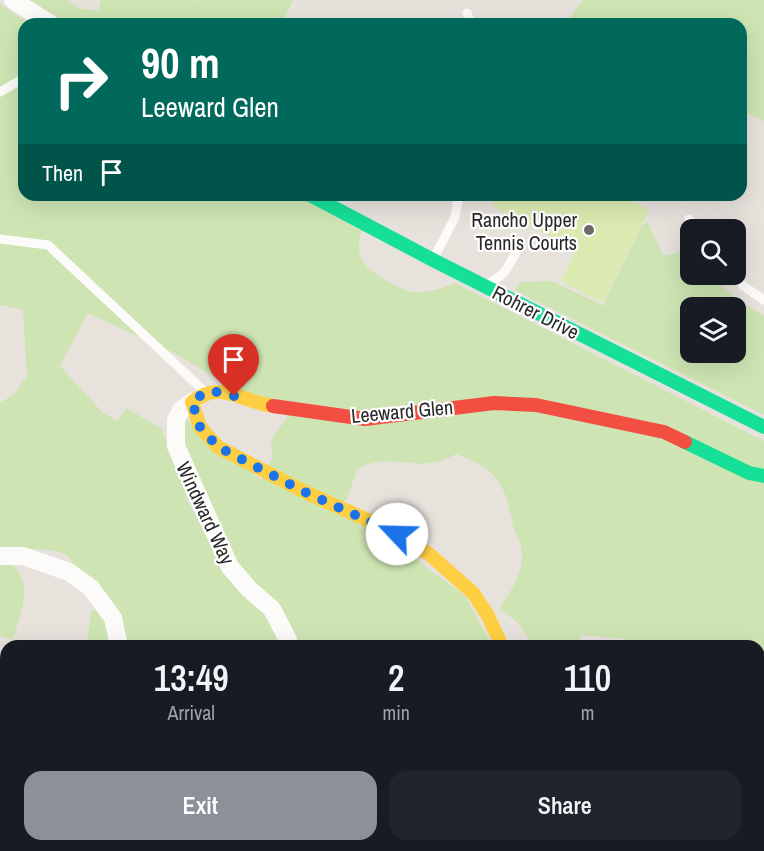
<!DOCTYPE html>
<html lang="en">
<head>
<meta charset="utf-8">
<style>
  body { margin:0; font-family:"Archivo Narrow",sans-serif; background:#20242c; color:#f1f3f6; height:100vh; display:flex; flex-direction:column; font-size:22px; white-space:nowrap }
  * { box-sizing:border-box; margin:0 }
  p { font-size:20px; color:#9ea1a6 }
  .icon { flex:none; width:33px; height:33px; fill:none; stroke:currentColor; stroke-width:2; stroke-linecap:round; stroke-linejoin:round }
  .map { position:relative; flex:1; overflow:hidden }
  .side { position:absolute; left:0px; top:640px; width:765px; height:212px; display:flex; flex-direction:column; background:#171b24; border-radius:18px 18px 0 0; box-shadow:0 6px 24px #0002 }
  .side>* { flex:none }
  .guide { position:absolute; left:18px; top:18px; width:729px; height:183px; border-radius:18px; box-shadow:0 6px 24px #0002; background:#00695c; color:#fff; overflow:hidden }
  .controls { position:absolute; left:680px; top:219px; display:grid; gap:12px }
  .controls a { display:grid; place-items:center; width:66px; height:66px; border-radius:12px; background:#171b24; box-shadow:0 6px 24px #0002; font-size:30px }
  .pin { position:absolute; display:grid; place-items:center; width:51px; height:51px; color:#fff; margin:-62px -26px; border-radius:50% 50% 50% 0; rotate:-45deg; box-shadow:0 0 6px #0007 }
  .pin .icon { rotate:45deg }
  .me { position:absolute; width:66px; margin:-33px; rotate:294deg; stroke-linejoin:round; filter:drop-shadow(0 0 4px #0008) }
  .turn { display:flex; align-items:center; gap:21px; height:126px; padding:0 24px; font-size:27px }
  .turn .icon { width:78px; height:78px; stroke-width:2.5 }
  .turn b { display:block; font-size:42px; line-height:51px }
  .then { display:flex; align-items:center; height:57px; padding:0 24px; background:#0003; gap:12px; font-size:22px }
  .eta { display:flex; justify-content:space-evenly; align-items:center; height:102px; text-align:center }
  .eta b { font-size:36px; font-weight:600; line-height:42px }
  .cta { display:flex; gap:12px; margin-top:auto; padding:12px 24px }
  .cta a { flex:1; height:69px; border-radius:18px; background:#8c9099; color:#fff; font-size:24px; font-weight:600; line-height:69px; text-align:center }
  .cta a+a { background:#20242c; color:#f1f3f6 }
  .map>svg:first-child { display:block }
  .green { fill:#cee5b3; fill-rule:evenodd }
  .pitch { fill:#dbeab0 }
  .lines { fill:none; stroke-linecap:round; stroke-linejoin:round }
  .lane { stroke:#fcfbfa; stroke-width:9 }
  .street { stroke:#fcfbfa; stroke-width:18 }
  .fast { stroke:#16e098; stroke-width:14 }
  .slow { stroke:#ffcf43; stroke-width:14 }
  .jam { stroke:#f24e42; stroke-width:14 }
  .route { stroke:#1a73e8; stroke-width:10; stroke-dasharray:0 18 }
  .poi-dot { fill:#6c6a68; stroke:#fff; stroke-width:2 }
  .labels { text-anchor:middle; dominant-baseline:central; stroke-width:4.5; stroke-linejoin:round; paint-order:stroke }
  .poi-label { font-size:20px; fill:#292929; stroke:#fff; text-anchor:end }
  .street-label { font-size:20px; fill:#292929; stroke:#fff }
</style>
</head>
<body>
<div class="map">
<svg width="764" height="851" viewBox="0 0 764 851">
  <rect width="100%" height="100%" fill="#e8e2dd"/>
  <path class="green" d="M29,0H67L78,8L99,11L101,0H199V4L200,0H293L281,24C271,24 261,25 251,24C240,23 231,15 220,24H69Z
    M583,0H764V121L741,110V24H565Z
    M0,4L30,24H24V195H295L361,231C354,260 365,268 389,282C397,286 405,291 415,292C430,293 442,288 455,283L764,441V851H616L613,846H759V646H629L627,639L580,635V646H534L518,623L499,608C512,590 528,566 520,543C518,537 514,532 513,525C505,484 498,469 456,454C418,477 389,449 357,470L348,496L342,505L465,596L493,646H124C120,625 119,603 100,588C94,583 84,578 78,572C73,565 72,558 64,554C52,547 16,550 0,548V403L14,394L27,376L23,310L0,305ZM88,313L178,355L219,380L289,414C280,431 266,434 273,457L261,480L186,419L183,434L191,465L236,562L262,593L283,610L278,628L222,572L205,532L188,502L184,486L174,465L162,429L126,408L118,421L103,413L60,366Z
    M648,222L663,255H670L685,250L690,254V274L710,275L735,298L764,316V415L514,290L521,282L552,281L604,306L605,300L642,225ZM690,308H735V352H690Z
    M0,557C7,559 14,565 18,571C32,593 19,616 13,639L0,636Z
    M95,609L103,619L114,646H87L91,611Z
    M0,675L6,677V846H42L40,851H0Z
    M85,846H290L291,851H87Z
    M355,846H589L592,851H359Z"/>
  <path class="pitch" d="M498,195H619L649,210L602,303L561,281L576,249L492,206Z"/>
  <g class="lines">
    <path class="lane" d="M467,13L471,24
      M0,92L24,78
      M689,219L697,230
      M0,239L48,245L203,390
      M434,258L455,217L459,195
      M734,274L743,286L764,300
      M487,285L504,273L517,251
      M0,842L6,843"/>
    <path class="street" d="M13,0L50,24
      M192,402L181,410L176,420V446L230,567L249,589L272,609L288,640L287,646
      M0,556H23L69,572L91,588L113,618L119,646
      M0,768L6,763
      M0,803L6,810
      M53,846L54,847
      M300,846L301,851
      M600,846L604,851"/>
    <path class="fast" d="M310,195L433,260L764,427
      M685,442L749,473L764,476"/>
    <path class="slow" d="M273,406C241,402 221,379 192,402L200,427L218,447L307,493L386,528L429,554L473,593L487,614L502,646"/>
    <path class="jam" d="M273,406L365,419L494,403L536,405L664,432L685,442"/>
  </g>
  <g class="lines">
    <path class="route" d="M234,396L220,392H205L192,402L200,427L218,447L307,493L397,534"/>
  </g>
  <circle class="poi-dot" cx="589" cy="230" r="6"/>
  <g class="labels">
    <g class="poi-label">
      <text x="577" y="219">Rancho Upper<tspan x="577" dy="23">Tennis Courts</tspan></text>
    </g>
    <g class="street-label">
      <text transform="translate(536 312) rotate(27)">Rohrer Drive</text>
      <text transform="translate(402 411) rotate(-5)">Leeward Glen</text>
      <text transform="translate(206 513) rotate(65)">Windward Way</text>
    </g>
  </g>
</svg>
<div class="controls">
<a><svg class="icon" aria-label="search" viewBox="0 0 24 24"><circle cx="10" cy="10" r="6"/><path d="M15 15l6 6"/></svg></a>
<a><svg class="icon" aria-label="layers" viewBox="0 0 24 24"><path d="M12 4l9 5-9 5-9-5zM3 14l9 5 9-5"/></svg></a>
</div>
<div class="pin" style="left:234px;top:396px;background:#d93025"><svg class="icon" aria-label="arrive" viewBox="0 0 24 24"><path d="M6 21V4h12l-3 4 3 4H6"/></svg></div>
<svg class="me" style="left:397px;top:534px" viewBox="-20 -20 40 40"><circle r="19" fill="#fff"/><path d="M0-13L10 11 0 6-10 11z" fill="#1a73e8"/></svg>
<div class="guide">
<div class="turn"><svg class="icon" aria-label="right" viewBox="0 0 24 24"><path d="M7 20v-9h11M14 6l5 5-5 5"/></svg><div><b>90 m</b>Leeward Glen</div></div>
<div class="then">Then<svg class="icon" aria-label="arrive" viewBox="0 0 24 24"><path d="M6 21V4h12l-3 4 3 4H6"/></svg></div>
</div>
<section class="side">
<div class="eta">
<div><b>13:49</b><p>Arrival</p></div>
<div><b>2</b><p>min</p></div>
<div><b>110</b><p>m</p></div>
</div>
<div class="cta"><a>Exit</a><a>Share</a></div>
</section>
</div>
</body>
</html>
